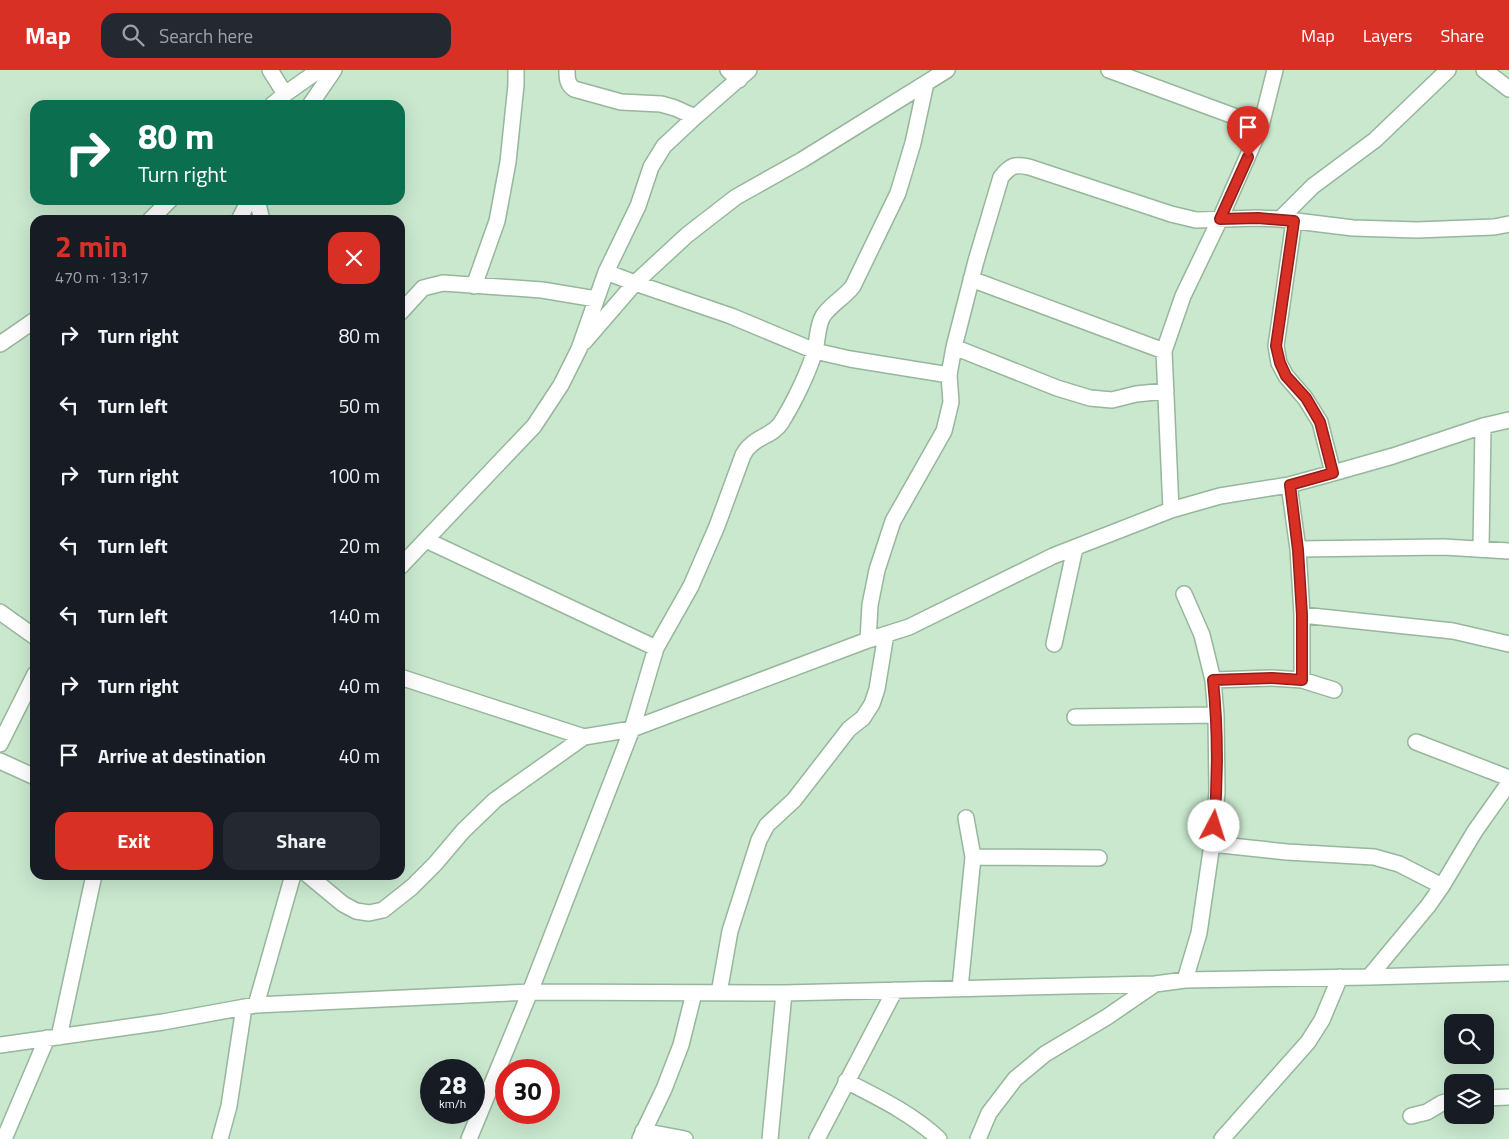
<!DOCTYPE html>
<html lang="en">
<head>
<meta charset="utf-8">
<style>
  body { margin:0; font-family:"Titillium Web",sans-serif; background:#242831; color:#f1f3f6; height:100vh; display:flex; flex-direction:column; font-size:19px; white-space:nowrap }
  * { box-sizing:border-box; margin:0 }
  p { font-size:16px; color:#9ea1a6 }
  .icon { flex:none; width:28px; height:28px; fill:none; stroke:currentColor; stroke-width:2; stroke-linecap:round; stroke-linejoin:round }
  .map { position:relative; flex:1; overflow:hidden }
  .sheet { position:absolute; left:30px; top:145px; width:375px; height:665px; display:flex; flex-direction:column; background:#171b24; border-radius:15px; box-shadow:0 5px 20px #0002 }
  .sheet>* { flex:none }
  .guide { position:absolute; left:30px; top:30px; width:375px; height:105px; border-radius:15px; box-shadow:0 5px 20px #0002; background:#0b6e4f; color:#fff; overflow:hidden }
  .fabs { position:absolute; left:1444px; top:944px; display:grid; gap:10px }
  .fabs a { display:grid; place-items:center; width:50px; height:50px; border-radius:10px; background:#171b24; box-shadow:0 5px 20px #0002; font-size:25px }
  .speed { position:absolute; left:420px; top:989px; display:flex; gap:10px; font-size:25px; font-weight:700; text-align:center }
  .speed>* { display:grid; place-content:center; width:65px; height:65px; border-radius:50%; background:#171b24; box-shadow:0 5px 20px #0002; line-height:1 }
  .speed small { font-size:12px; font-weight:400 }
  .speed .limit { border:8px solid #d22; background:#fff; color:#111 }
  .pin { position:absolute; display:grid; place-items:center; width:42px; height:42px; color:#fff; margin:-51px -21px; border-radius:50% 50% 50% 0; rotate:-45deg; box-shadow:0 0 5px #0007 }
  .pin .icon { rotate:45deg }
  .me { position:absolute; width:55px; margin:-28px; rotate:5deg; stroke-linejoin:round; filter:drop-shadow(0 0 4px #0008) }
  .turn { display:flex; align-items:center; gap:18px; height:105px; padding:0 25px; font-size:22px }
  .turn .icon { width:65px; height:65px; stroke-width:2.5 }
  .turn b { display:block; font-size:35px; line-height:42px }
  .round { display:grid; place-items:center; flex:none; width:52px; height:52px; border-radius:15px; background:#242831 }
  .overview { display:flex; align-items:center; justify-content:space-between; height:85px; padding:0 25px }
  h1 { font-size:30px; font-weight:700; line-height:38px; color:#d93025 }
  .button { display:flex; gap:10px; margin-top:auto; padding:10px 25px }
  .button a { flex:1; height:58px; border-radius:15px; background:#d93025; color:#fff; font-size:20px; font-weight:700; line-height:58px; text-align:center }
  .button a+a { background:#242831; color:#f1f3f6 }
  ul { padding:0; list-style:none }
  li { display:flex; align-items:center; gap:15px; height:70px; padding:0 25px }
  li div { flex:1 }
  li b { display:block; font-size:19px }
  li em { font-style:normal }
  header { display:flex; align-items:center; gap:30px; box-sizing:border-box; height:70px; padding:0 25px; background:#d93025; color:#fff }
  header strong { font-size:24px }
  nav { display:flex; gap:28px; margin-inline-start:auto; font-size:18px }
  .search { width:350px; height:45px; background:#242831; display:flex; align-items:center; gap:12px; box-sizing:border-box; padding:0 18px; border-radius:15px; color:#9ea1a6; font-size:19px }
  .map>svg:first-child { display:block }
  .lines { fill:none; stroke-linecap:round; stroke-linejoin:round }
  .minor-casing { stroke:#97b69c; stroke-width:18 }
  .minor { stroke:#fff; stroke-width:15 }
  .route-casing { stroke:#8d1f18; stroke-width:12 }
  .route { stroke:#d93025; stroke-width:9 }
</style>
</head>
<body>
<header>
<strong>Map</strong>
<div class="search"><svg class="icon" aria-label="search" viewBox="0 0 24 24"><circle cx="10" cy="10" r="6"/><path d="M15 15l6 6"/></svg>Search here</div>
<nav><a>Map</a><a>Layers</a><a>Share</a></nav>
</header>
<div class="map">
<svg width="1509" height="1069" viewBox="0 0 1509 1069">
  <rect width="100%" height="100%" fill="#c9e8ce"/>
  <g class="lines">
    <g class="minor-casing">
      <path id="minor" d="M270,0L285,24
        M567,0C567,8 567,14 574,19L621,32L661,34L675,38L695,47
        M728,0L739,10
        M1109,0L1261,56
        M1484,0L1509,19
        M272,35L285,24L319,0
        M310,35L334,0
        M257,130L262,150
        M1280,149L1313,116L1375,70L1448,0
        M150,150L170,130
        M239,150L249,130
        M1294,151L1276,276L1279,293L1286,306L1305,328L1320,352L1333,403
        M606,202L635,213L731,246L815,281L850,289L949,305
        M971,209L1164,281
        M474,216L497,151L508,92L516,15V0
        M400,243L423,218L443,213L542,220L596,229
        M584,272L635,213L687,165L736,127L802,90L947,0
        M0,274L35,250
        M954,277L1057,318L1090,328L1112,330L1136,324L1166,321
        M1289,415L1298,479L1302,545V610
        M1171,440L1164,281L1183,226L1220,149L1261,56L1275,0
        M426,470L656,578
        M1481,478L1483,356
        M1298,479L1444,477L1509,481
        M400,497L534,356L561,315L579,279L606,202L638,136L651,97L664,76L695,47L749,0
        M1184,524L1202,565L1213,610L1216,645L1217,722L1212,774L1199,863L1185,910
        M0,542L35,567
        M1302,545L1453,561L1509,574
        M868,570L870,535L877,500L893,451L944,361L951,332L949,305L954,277L976,191L1001,107C1011,95 1015,94 1029,97L1171,144L1196,150L1258,148L1280,149L1353,158L1417,160L1494,157L1509,154
        M1054,574L1075,478
        M400,607L584,667L632,659L656,578L691,516L717,456L743,385C745,382 747,378 750,376C759,366 773,365 781,353C793,334 809,302 815,280C818,269 817,256 823,246C830,235 845,227 853,216L898,123L913,73L926,13
        M1213,610L1272,608L1302,610L1334,620
        M1075,647L1216,645
        M1416,672L1509,708
        M0,674L35,604
        M0,691L35,707
        M1212,774L1287,782L1374,787L1399,794L1442,816
        M973,787L1099,788
        M308,805L343,834L356,841L369,843L383,840L412,817L435,794L463,761L495,730L584,667
        M1369,907L1428,836L1442,816L1475,761L1509,713
        M960,918L973,787L966,748
        M719,923L730,861L759,770L767,755L794,730L849,659L863,648L872,634L877,619L886,564
        M256,935L293,805
        M59,967L94,805
        M0,975L163,952L256,935L530,922L784,923L1155,914L1185,910L1369,907L1509,903
        M846,1011C879,1028 911,1043 939,1069
        M1485,1028L1509,1027
        M1411,1046L1427,1042L1442,1033L1452,1030
        M643,1061L685,1069
        M4,1069L47,968
        M220,1069L229,1036L244,937
        M469,1069L530,922L632,659L868,570L909,557L1053,486L1171,440L1220,426L1289,415L1333,403L1393,386L1483,356L1509,350
        M640,1069L664,1019L681,975L694,923
        M770,1069L784,923
        M817,1069L895,920
        M978,1069L989,1043L1015,1009L1045,984L1107,947L1155,914
        M1222,1069L1308,972L1322,950L1340,907"/>
    </g>
    <use href="#minor" class="minor"/>
  </g>
  <g class="lines">
    <g class="route-casing">
      <path id="route" d="M1214,756C1218,708 1218,659 1213,610L1272,608L1302,610V545L1298,480L1290,415L1333,403L1320,352L1306,328L1286,306L1280,293L1276,276L1294,151L1258,148L1220,149L1248,87"/>
    </g>
    <use href="#route" class="route"/>
  </g>
</svg>
<div class="fabs">
<a><svg class="icon" aria-label="search" viewBox="0 0 24 24"><circle cx="10" cy="10" r="6"/><path d="M15 15l6 6"/></svg></a>
<a><svg class="icon" aria-label="layers" viewBox="0 0 24 24"><path d="M12 4l9 5-9 5-9-5zM3 14l9 5 9-5"/></svg></a>
</div>
<div class="speed"><div>28<small>km/h</small></div><div class="limit">30</div></div>
<div class="pin" style="left:1248px;top:87px;background:#d93025"><svg class="icon" aria-label="arrive" viewBox="0 0 24 24"><path d="M6 21V4h12l-3 4 3 4H6"/></svg></div>
<svg class="me" style="left:1214px;top:756px" viewBox="-20 -20 40 40"><circle r="19" fill="#fff"/><path d="M0-13L10 11 0 6-10 11z" fill="#d93025"/></svg>
<div class="guide">
<div class="turn"><svg class="icon" aria-label="right" viewBox="0 0 24 24"><path d="M7 20v-9h11M14 6l5 5-5 5"/></svg><div><b>80 m</b>Turn right</div></div>
</div>
<section class="sheet">
<div class="overview"><div><h1>2 min</h1><p>470 m · 13:17</p></div><a class="round" style="background:#d93025;color:#fff"><svg class="icon" aria-label="close" viewBox="0 0 24 24"><path d="M6 6l12 12M18 6L6 18"/></svg></a></div>
<ul>
<li><svg class="icon" aria-label="right" viewBox="0 0 24 24"><path d="M7 20v-9h11M14 6l5 5-5 5"/></svg><div><b>Turn right</b></div><em>80 m</em></li>
<li><svg class="icon" aria-label="left" viewBox="0 0 24 24"><path d="M17 20v-9H6M10 6l-5 5 5 5"/></svg><div><b>Turn left</b></div><em>50 m</em></li>
<li><svg class="icon" aria-label="right" viewBox="0 0 24 24"><path d="M7 20v-9h11M14 6l5 5-5 5"/></svg><div><b>Turn right</b></div><em>100 m</em></li>
<li><svg class="icon" aria-label="left" viewBox="0 0 24 24"><path d="M17 20v-9H6M10 6l-5 5 5 5"/></svg><div><b>Turn left</b></div><em>20 m</em></li>
<li><svg class="icon" aria-label="left" viewBox="0 0 24 24"><path d="M17 20v-9H6M10 6l-5 5 5 5"/></svg><div><b>Turn left</b></div><em>140 m</em></li>
<li><svg class="icon" aria-label="right" viewBox="0 0 24 24"><path d="M7 20v-9h11M14 6l5 5-5 5"/></svg><div><b>Turn right</b></div><em>40 m</em></li>
<li><svg class="icon" aria-label="arrive" viewBox="0 0 24 24"><path d="M6 21V4h12l-3 4 3 4H6"/></svg><div><b>Arrive at destination</b></div><em>40 m</em></li>
</ul>
<div class="button"><a>Exit</a><a>Share</a></div>
</section>
</div>
</body>
</html>
